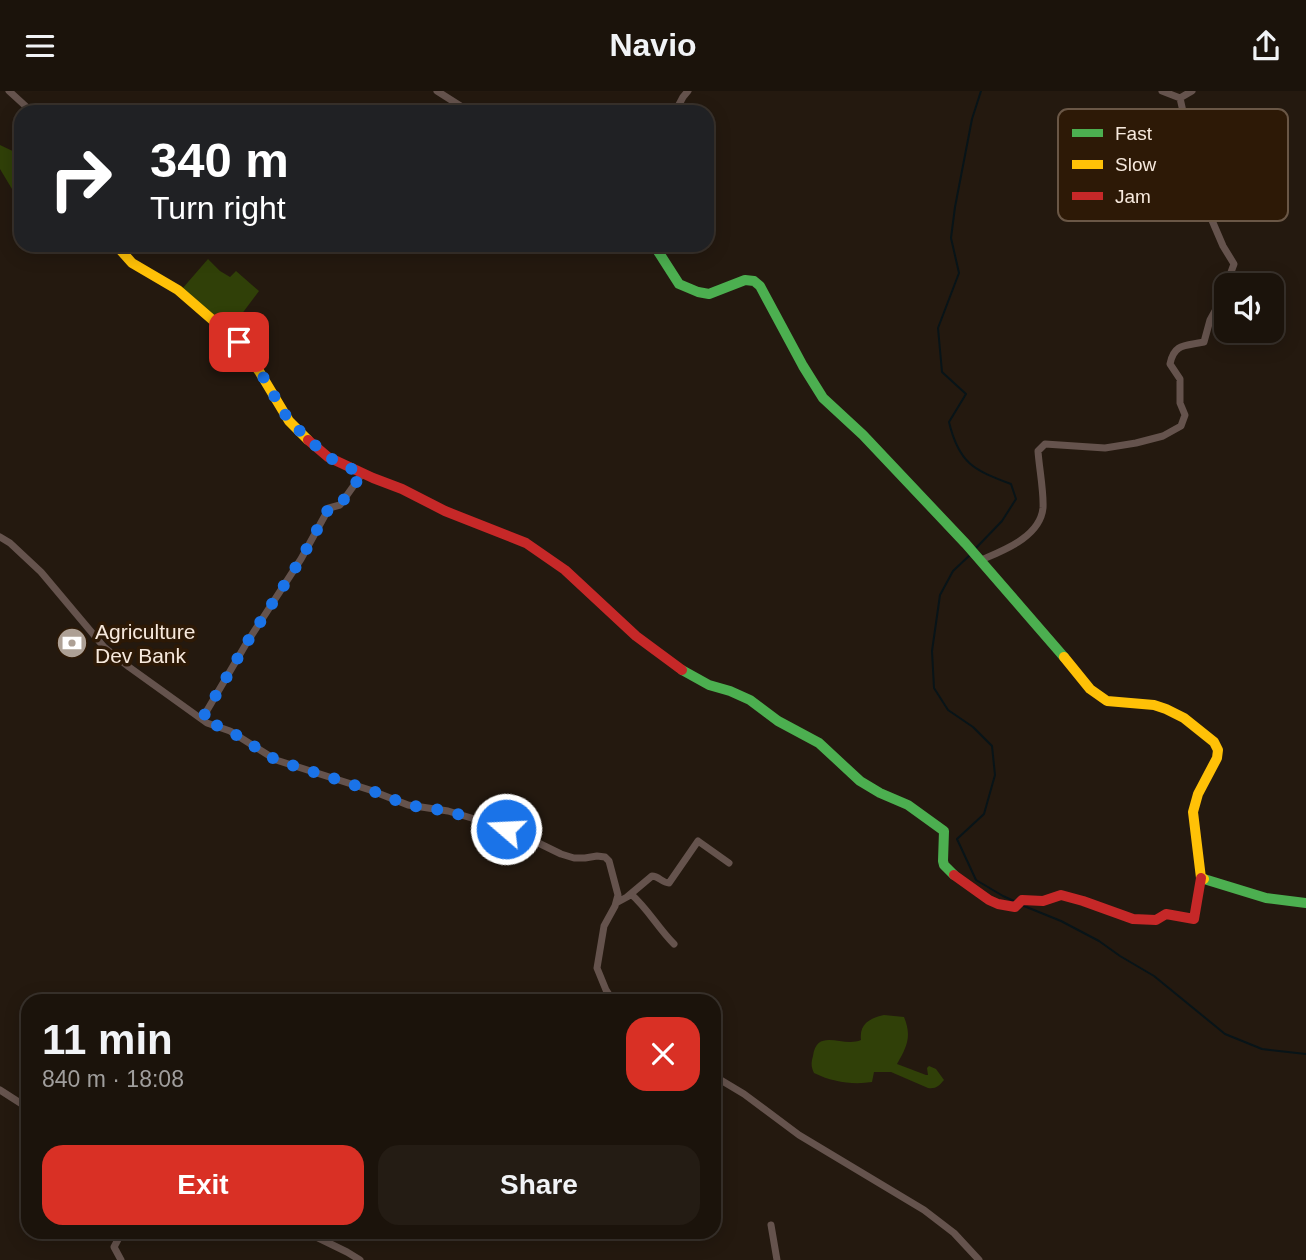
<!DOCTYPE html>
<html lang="en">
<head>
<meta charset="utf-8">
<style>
  body { margin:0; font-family:Arial,sans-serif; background:#241c14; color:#f1f3f6; height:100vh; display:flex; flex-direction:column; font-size:26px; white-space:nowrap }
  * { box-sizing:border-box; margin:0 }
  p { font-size:23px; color:#a09e9d }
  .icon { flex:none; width:38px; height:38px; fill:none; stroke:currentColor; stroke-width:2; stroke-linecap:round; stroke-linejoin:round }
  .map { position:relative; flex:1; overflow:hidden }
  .drawer { position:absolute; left:21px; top:903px; width:700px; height:245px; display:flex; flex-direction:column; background:#1b130b; border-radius:21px; box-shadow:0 4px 18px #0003,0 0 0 2px #39322c }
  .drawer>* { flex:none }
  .top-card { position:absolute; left:14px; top:14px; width:700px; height:147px; border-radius:21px; box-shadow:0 4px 18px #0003,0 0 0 2px #39322c; background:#202124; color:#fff; overflow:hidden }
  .tools { position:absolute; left:1214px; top:182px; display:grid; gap:14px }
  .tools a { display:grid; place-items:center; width:70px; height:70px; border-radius:14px; background:#1b130b; box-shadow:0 4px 18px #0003,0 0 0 2px #39322c; font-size:35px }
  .pin { position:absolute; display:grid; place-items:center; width:60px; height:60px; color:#fff; margin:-30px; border-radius:14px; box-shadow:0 4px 10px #0006 }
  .me { position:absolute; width:77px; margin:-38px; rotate:289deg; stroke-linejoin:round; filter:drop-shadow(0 0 5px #0008) }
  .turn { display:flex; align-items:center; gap:24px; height:147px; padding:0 21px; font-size:32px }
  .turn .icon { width:91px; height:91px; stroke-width:2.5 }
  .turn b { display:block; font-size:49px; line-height:60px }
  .round { display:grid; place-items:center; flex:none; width:74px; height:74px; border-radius:21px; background:#241c14 }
  .overview { display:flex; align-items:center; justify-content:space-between; height:119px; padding:0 21px }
  h1 { font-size:42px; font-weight:800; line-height:52px }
  .action { display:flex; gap:14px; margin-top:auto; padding:14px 21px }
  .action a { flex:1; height:80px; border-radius:21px; background:#d93025; color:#fff; font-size:28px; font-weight:800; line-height:80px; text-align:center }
  .action a+a { background:#241c14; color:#f1f3f6 }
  header { display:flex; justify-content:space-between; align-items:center; height:91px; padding:0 21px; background:#1b130b; font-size:32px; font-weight:800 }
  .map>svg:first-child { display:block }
  .green { fill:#304008 }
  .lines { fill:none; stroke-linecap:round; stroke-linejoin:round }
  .stream { stroke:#081418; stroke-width:2 }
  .street { stroke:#65534d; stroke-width:7 }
  .fast { stroke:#4caf50; stroke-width:10 }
  .slow { stroke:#ffc107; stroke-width:10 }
  .jam { stroke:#c62828; stroke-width:10 }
  .route { stroke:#1a73e8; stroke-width:12; stroke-dasharray:0 21.6 }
  .labels { text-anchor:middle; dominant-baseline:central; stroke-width:7; stroke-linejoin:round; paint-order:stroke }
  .poi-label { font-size:21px; fill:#f7e9dd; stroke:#2d1906; text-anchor:start }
  .key { fill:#2d1906; stroke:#6a5746; stroke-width:2 }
  .key-label { font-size:19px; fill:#f7e9dd }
</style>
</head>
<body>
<header><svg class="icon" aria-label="menu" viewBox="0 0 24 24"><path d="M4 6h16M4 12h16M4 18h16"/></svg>Navio<svg class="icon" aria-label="share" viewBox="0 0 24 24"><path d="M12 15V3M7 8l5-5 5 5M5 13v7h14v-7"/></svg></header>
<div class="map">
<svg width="1306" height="1169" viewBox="0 0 1306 1169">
  <rect width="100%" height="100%" fill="#24190f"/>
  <path class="green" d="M0,54L21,64V113L0,78Z
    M208,168L220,180L230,186L236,180L259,200L229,240L182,198Z
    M884,924L904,926C912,945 907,956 897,973L926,984H928L927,977L929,975L936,978L944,989C939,995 936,998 928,997L891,981H874L872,991C853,994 832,991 814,982C811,976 811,972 813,965C817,936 843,957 861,949C859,933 870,927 884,924Z"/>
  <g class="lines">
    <path class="stream" d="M976,457L1002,430L1016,408L1011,393C974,379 959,373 949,331L966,303L942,281L938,237L959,182L951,147L955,116L972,28L981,0
      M970,464L953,480L940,504L932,560L934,597L948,619L973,636L992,655L995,684L984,723L957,748L976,789L1003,805L1016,811
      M1024,815L1061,830L1099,850L1120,865L1154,885L1225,943L1262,958L1306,963"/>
    <path class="street" d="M9,0L32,21
      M437,0L470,21
      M1162,0L1180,7
      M675,21L683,6L688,0
      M0,446L10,452L41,481L104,556L129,576L207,632L230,640L276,669L370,699L408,714L448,720L488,732L524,745L561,763L574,767H585L597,765L605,766L609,770L618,804L615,815L604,835L597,877L606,899L613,910
      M981,469C1004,459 1040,446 1043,417C1044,401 1039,376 1038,360L1045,353L1105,357L1136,352L1163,345L1181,335L1185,324L1180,312V288L1170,273C1174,252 1186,255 1204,251L1210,229L1220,211L1234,173L1223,155L1202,106L1180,7L1192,0
      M202,628L246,553L301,468L329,417L340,414L362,383
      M631,803C648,818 658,837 674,853
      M616,812L627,806L652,785C659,785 662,792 669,792L698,750L729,772
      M714,985L744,1003L799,1044L924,1119L954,1142L979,1169
      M0,999L28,1017
      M771,1134L777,1169
      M306,1141L347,1161L360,1169
      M121,1169L114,1156L122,1141"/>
    <path class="fast" d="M654,154L679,193L698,201L709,203L745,189L754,190L760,195L803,275L823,307L863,344L966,453L1064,566
      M682,579L709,594L730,600L750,609L778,630L819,652L860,690L880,702L908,714L944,740L943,770L944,774L954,784
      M1204,788L1266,807L1306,812"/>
    <path class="slow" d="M116,154L132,172L178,199L238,251L259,280L289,330L308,349
      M1064,566L1090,598L1107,610L1154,614L1166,618L1184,627L1214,651L1218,659L1217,667L1198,703L1193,721L1201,787L1204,788"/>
    <path class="jam" d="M308,349L328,366L373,387L402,398L445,420L526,452L565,479L636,545L682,579
      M954,784L989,809L998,813L1015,816L1022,809L1043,810L1061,804L1083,810L1133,828L1156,829L1166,823L1194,828L1201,787"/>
  </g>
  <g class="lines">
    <path class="route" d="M239,251L259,279L289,330L328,366L362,383L340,414L329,417L301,468L246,553L202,628L230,640L276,669L370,699L408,714L448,720L506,738"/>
  </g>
  <defs>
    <g id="bank-disc" transform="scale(1.575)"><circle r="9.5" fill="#ada095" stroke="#2d1906"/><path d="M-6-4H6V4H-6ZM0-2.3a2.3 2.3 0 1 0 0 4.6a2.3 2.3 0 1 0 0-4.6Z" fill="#fff"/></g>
  </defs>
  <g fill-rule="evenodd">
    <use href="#bank-disc" x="72" y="552"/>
  </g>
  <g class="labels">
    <g class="poi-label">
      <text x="95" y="540">Agriculture<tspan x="95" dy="24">Dev Bank</tspan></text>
    </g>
  </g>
  <rect x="1058" y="18" width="230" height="112" rx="10" class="key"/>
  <rect x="1072" y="38" width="31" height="8" fill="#4caf50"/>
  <rect x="1072" y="69" width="31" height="9" fill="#ffc107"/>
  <rect x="1072" y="101" width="31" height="8" fill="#c62828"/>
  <g class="key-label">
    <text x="1115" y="49">Fast</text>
    <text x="1115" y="80">Slow</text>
    <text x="1115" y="112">Jam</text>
  </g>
</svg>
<div class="tools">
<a><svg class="icon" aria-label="sound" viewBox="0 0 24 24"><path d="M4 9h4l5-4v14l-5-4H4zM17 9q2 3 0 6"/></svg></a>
</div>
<div class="pin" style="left:239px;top:251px;background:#d93025"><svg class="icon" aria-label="arrive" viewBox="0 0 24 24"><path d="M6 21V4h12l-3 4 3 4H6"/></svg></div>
<svg class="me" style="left:506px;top:738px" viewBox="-20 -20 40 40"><circle r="17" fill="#1a73e8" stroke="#fff" stroke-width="3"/><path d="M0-11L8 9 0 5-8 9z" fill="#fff"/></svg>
<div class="top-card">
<div class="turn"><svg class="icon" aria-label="right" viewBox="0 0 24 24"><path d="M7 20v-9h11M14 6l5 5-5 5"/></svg><div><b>340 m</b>Turn right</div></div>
</div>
<section class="drawer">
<div class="overview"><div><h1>11 min</h1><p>840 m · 18:08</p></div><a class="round" style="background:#d93025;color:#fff"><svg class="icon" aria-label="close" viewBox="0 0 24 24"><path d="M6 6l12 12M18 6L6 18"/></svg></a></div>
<div class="action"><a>Exit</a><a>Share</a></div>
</section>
</div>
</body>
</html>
